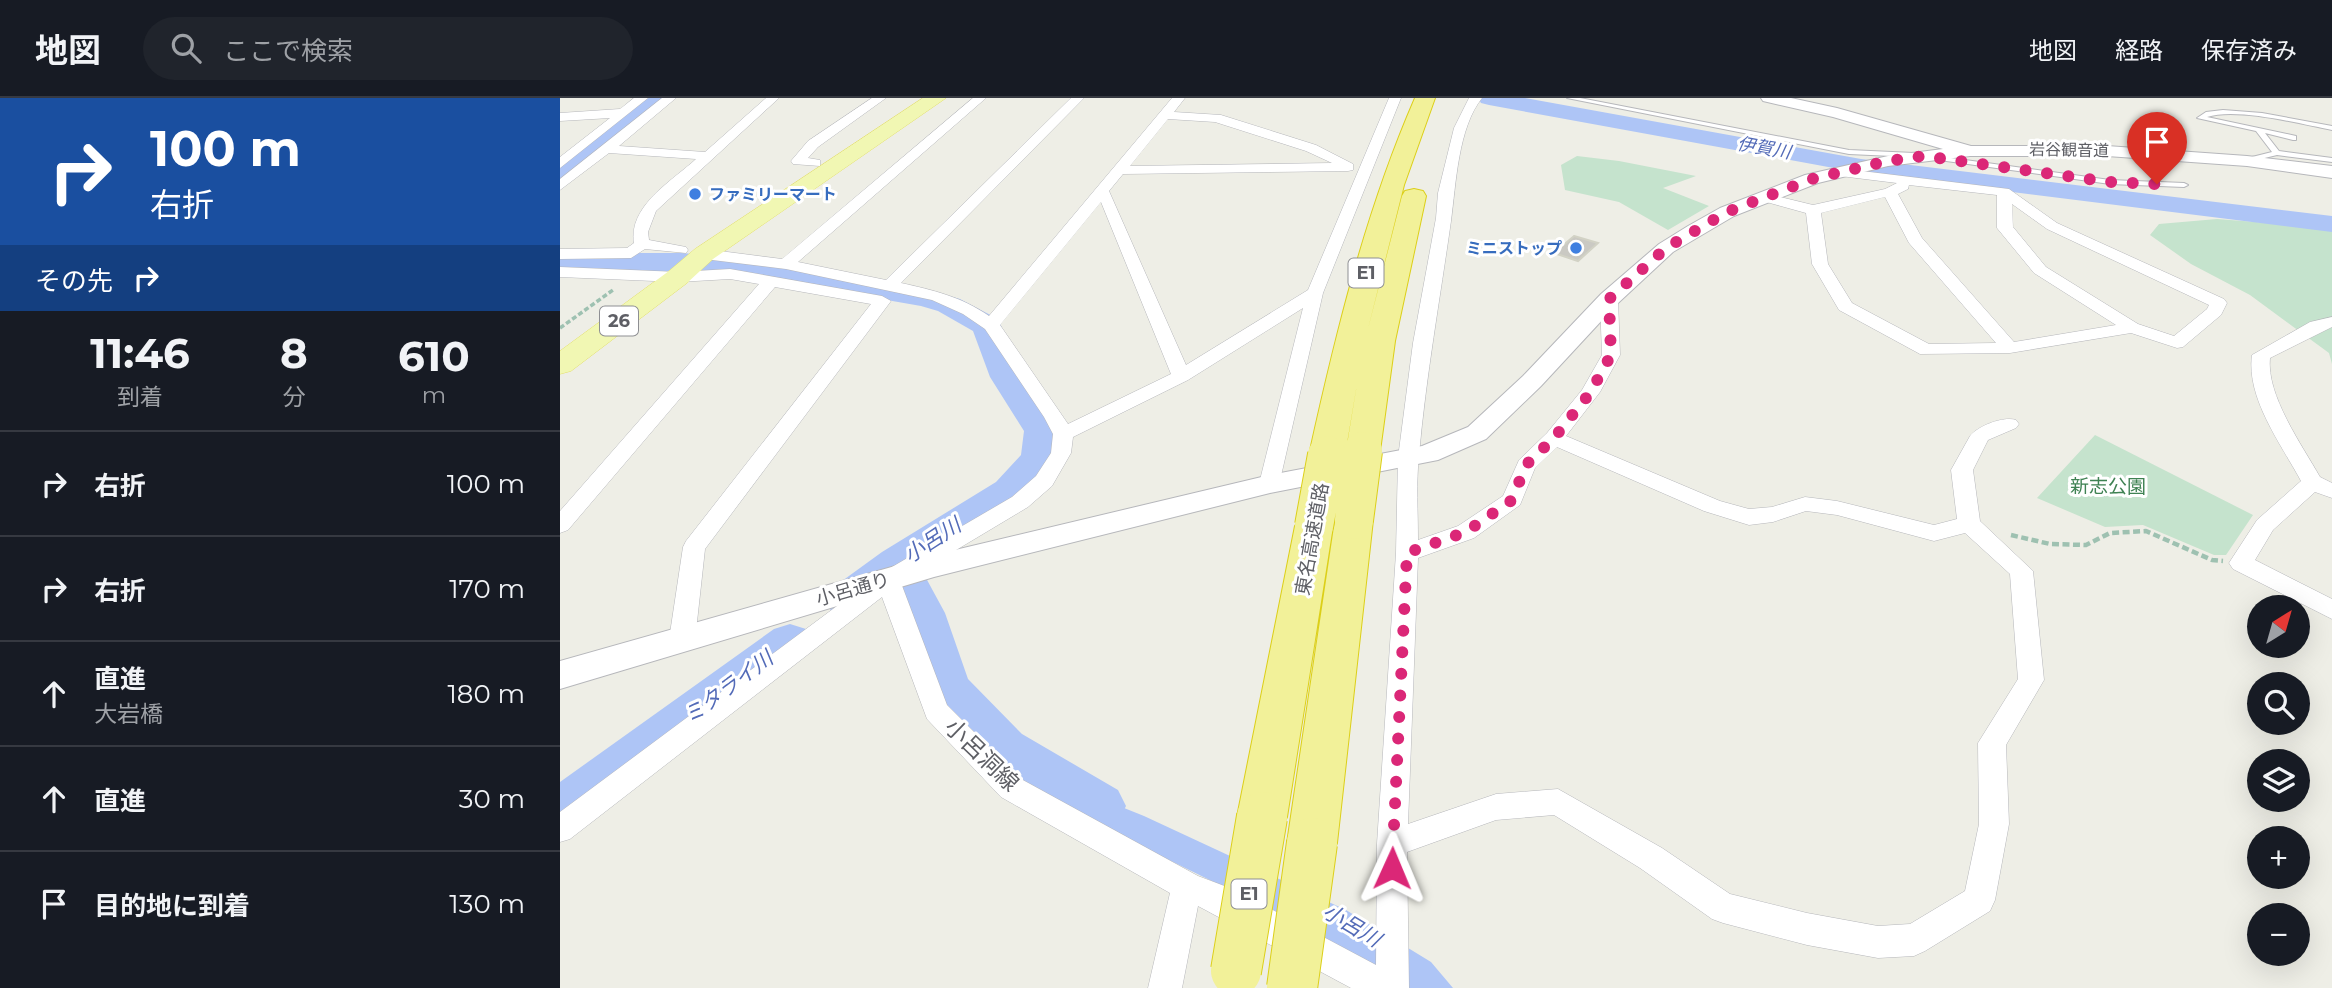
<!DOCTYPE html>
<html lang="ja">
<head>
<meta charset="utf-8">
<style>
  body { margin:0; font-family:Montserrat,"Noto Sans JP",sans-serif; background:#20242c; color:#f1f3f6; height:100vh; display:flex; flex-direction:column; font-size:26px; white-space:nowrap }
  * { box-sizing:border-box; margin:0 }
  p { font-size:23px; color:#9ea1a6 }
  .icon { flex:none; width:38px; height:38px; fill:none; stroke:currentColor; stroke-width:2; stroke-linecap:round; stroke-linejoin:round }
  .map { position:relative; flex:1; overflow:hidden }
  .drawer { display:flex; flex-direction:column; background:#171b24; width:560px }
  .drawer>* { flex:none }
  .banner { background:#1a4fa0; color:#fff; overflow:hidden }
  .needle { width:46px; rotate:37deg }
  .buttons { position:absolute; left:1687px; top:497px; display:grid; gap:14px }
  .buttons a { display:grid; place-items:center; width:63px; height:63px; border-radius:50%; background:#171b24; box-shadow:0 7px 28px #0002; font-size:35px }
  .pin { position:absolute; display:grid; place-items:center; width:60px; height:60px; color:#fff; margin:-72px -30px; border-radius:50% 50% 50% 0; rotate:-45deg; box-shadow:0 0 7px #0007 }
  .pin .icon { rotate:45deg }
  .me { position:absolute; width:77px; margin:-38px; rotate:1deg; stroke-linejoin:round; filter:drop-shadow(0 0 5px #0008) }
  .turn { display:flex; align-items:center; gap:24px; height:147px; padding:0 35px; font-size:32px }
  .turn .icon { width:91px; height:91px; stroke-width:2.5 }
  .turn b { display:block; font-size:49px; line-height:60px }
  .then { display:flex; align-items:center; height:66px; padding:0 35px; background:#0003; gap:14px; font-size:26px }
  .eta { display:flex; justify-content:space-evenly; align-items:center; height:119px; text-align:center }
  .eta b { font-size:42px; font-weight:700; line-height:49px }
  ul { padding:0; list-style:none }
  li { display:flex; align-items:center; gap:21px; height:105px; padding:0 35px; border-top:2px solid #363941 }
  li div { flex:1 }
  li b { display:block; font-size:26px }
  li em { font-style:normal }
  header { display:flex; align-items:center; gap:42px; box-sizing:border-box; height:98px; padding:0 35px; background:#171b24; border-bottom:2px solid #363941 }
  header strong { font-size:33px }
  nav { display:flex; gap:38px; margin-inline-start:auto; font-size:24px }
  .search { width:490px; height:63px; background:#20242c; display:flex; align-items:center; gap:18px; box-sizing:border-box; padding:0 24px; border-radius:38px; color:#9ea1a6; font-size:26px }
  main { display:flex; flex:1; min-height:0 }
  .map>svg:first-child { display:block }
  .green { fill:#c5e3cd }
  .water { fill:#aec5f6 }
  .lines { fill:none; stroke-linecap:round; stroke-linejoin:round }
  .river { fill:#aec5f6; fill-rule:evenodd }
  .building { fill:#cac9c3; stroke:#d2d2c5; stroke-width:2 }
  .service-casing { stroke:#b6b7bb; stroke-width:2 }
  .minor-casing { stroke:#b6b7bb; stroke-width:1 }
  .tertiary-casing { stroke:#b6b7bb; stroke-width:2 }
  .primary-casing { stroke:#e3df6b; stroke-width:1 }
  .motorway-casing { stroke:#dccf18; stroke-width:2 }
  .path-far1 { stroke:#9ec1b1; stroke-width:3.5; stroke-dasharray:5 2.5; stroke-linecap:butt }
  .path { stroke:#9ec1b1; stroke-width:4.5; stroke-dasharray:7 3.5; stroke-linecap:butt }
  .service { fill:#fff; fill-rule:evenodd }
  .minor { fill:#fff; fill-rule:evenodd }
  .tertiary { fill:#fff; fill-rule:evenodd }
  .primary { fill:#f1f7b3; fill-rule:evenodd }
  .motorway { fill:#f2f199; fill-rule:evenodd }
  .motorway-bridge-far1-casing { stroke:#dccf18; stroke-width:40; stroke-linecap:butt }
  .motorway-bridge-casing { stroke:#dccf18; stroke-width:52; stroke-linecap:butt }
  .motorway-bridge-far1 { stroke:#f2f199; stroke-width:38 }
  .motorway-bridge { stroke:#f2f199; stroke-width:50 }
  .route { stroke:#db2777; stroke-width:12; stroke-dasharray:0 21.6 }
  .shop-dot { fill:#3f7fe0; stroke:#fff; stroke-width:2.5 }
  .labels { text-anchor:middle; dominant-baseline:central; stroke-width:6; stroke-linejoin:round; paint-order:stroke }
  .far-street-label { font-size:16px; fill:#5e5f65; stroke:#fff }
  .far-shop-label { font-size:16px; font-weight:bold; fill:#366cbe; stroke:#fff; text-anchor:start }
  .far-water-label { font-size:18px; font-style:italic; fill:#536bb8; stroke:#fff }
  .shield { fill:#fff; stroke:#8e8f93; stroke-width:2 }
  .shield-label { font-size:18px; font-weight:bold; fill:#5e5f65 }
  .park-label { font-size:19px; fill:#3f8253; stroke:#fff }
  .street-label { font-size:19px; fill:#5e5f65; stroke:#fff }
  .water-label { font-size:21px; font-style:italic; fill:#536bb8; stroke:#fff }
  .near-street-label { font-size:23px; fill:#5e5f65; stroke:#fff }
</style>
</head>
<body>
<header>
<strong>地図</strong>
<div class="search"><svg class="icon" aria-label="search" viewBox="0 0 24 24"><circle cx="10" cy="10" r="6"/><path d="M15 15l6 6"/></svg>ここで検索</div>
<nav><a>地図</a><a>経路</a><a>保存済み</a></nav>
</header>
<main>
<section class="drawer">
<div class="banner">
<div class="turn"><svg class="icon" aria-label="right" viewBox="0 0 24 24"><path d="M7 20v-9h11M14 6l5 5-5 5"/></svg><div><b>100 m</b>右折</div></div>
<div class="then">その先<svg class="icon" aria-label="right" viewBox="0 0 24 24"><path d="M7 20v-9h11M14 6l5 5-5 5"/></svg></div>
</div>
<div class="eta">
<div><b>11:46</b><p>到着</p></div>
<div><b>8</b><p>分</p></div>
<div><b>610</b><p>m</p></div>
</div>
<ul>
<li><svg class="icon" aria-label="right" viewBox="0 0 24 24"><path d="M7 20v-9h11M14 6l5 5-5 5"/></svg><div><b>右折</b></div><em>100 m</em></li>
<li><svg class="icon" aria-label="right" viewBox="0 0 24 24"><path d="M7 20v-9h11M14 6l5 5-5 5"/></svg><div><b>右折</b></div><em>170 m</em></li>
<li><svg class="icon" aria-label="ahead" viewBox="0 0 24 24"><path d="M12 20V5M6 11l6-6 6 6"/></svg><div><b>直進</b><p>大岩橋</p></div><em>180 m</em></li>
<li><svg class="icon" aria-label="ahead" viewBox="0 0 24 24"><path d="M12 20V5M6 11l6-6 6 6"/></svg><div><b>直進</b></div><em>30 m</em></li>
<li><svg class="icon" aria-label="arrive" viewBox="0 0 24 24"><path d="M6 21V4h12l-3 4 3 4H6"/></svg><div><b>目的地に到着</b></div><em>130 m</em></li>
</ul>
</section>
<div class="map">
<svg width="1772" height="890" viewBox="0 0 1772 890">
  <rect width="100%" height="100%" fill="#eeeee6"/>
  <path class="green" d="M1017,58L1059,63L1136,78L1103,90L1149,108L1108,132L1059,104L1005,92L1001,67Z
    M1657,121L1772,130V266L1769,255L1690,197L1631,166L1590,137L1599,126Z
    M1535,337L1693,417L1666,457H1654L1583,427L1545,429L1477,400Z"/>
  <path class="water" d="M400,614L457,667L584,718L786,812L871,864L893,890H843L666,790L417,668L379,626Z"/>
  <g class="lines">
    <path class="river" d="M84,0H109L9,79L0,81V62Z
      M918,0H965L1301,61L1772,118V134L1301,75L929,7L921,5Z
      M0,155H121L189,160L365,191L400,201L438,221L464,279L500,333L497,358L481,383L462,402L360,469L385,515L408,581L462,636L558,692L566,708L558,724L540,731L490,707L428,666L373,604L341,515L330,491C309,507 298,522 271,513L265,502L271,491L322,454L436,384L461,357L464,333L430,279L413,233L378,213L361,208L189,178L121,173H0Z
      M230,526L246,531L252,543L246,555L18,729L0,736V684L214,531Z"/>
  </g>
  <path class="building" d="M1014,138L1038,145L1018,163L994,155Z"/>
  <g class="lines">
    <g class="service-casing">
      <path id="service" d="M1007,0H1020L1289,52L1354,55L1358,57L1354,59L1289,56Z
        M1663,12L1702,15L1772,28V32C1741,26 1676,9 1647,19L1736,38V42H1733L1705,35L1719,53L1772,60V64L1717,57L1684,65V61L1712,54L1696,33L1637,20L1646,14Z
        M1369,57L1550,82L1624,85L1628,87L1624,89L1550,86L1372,61H1369Z"/>
    </g>
    <g class="minor-casing">
      <path id="minor" d="M74,0H88L0,70V59L50,20L0,23V15L60,11Z
        M102,0H116L59,48L145,54L206,0H219L96,113L88,134L89,142L126,149L128,152L126,155L85,151L71,160L0,161V151L67,150L74,145C68,108 112,83 136,61L49,55L0,92V81Z
        M312,0H326L258,49L248,60L260,62V68L233,66L231,63L248,43Z
        M413,0H426L238,164L326,182L511,0H524L341,185C373,192 402,199 429,218L612,0H625L614,14L661,17L756,47L793,66V72L788,73L563,76L549,93L626,267L748,192L829,0H841L763,195L718,391H702L699,386L743,210L628,282L513,339L511,355L492,388L468,409L341,485L387,607L461,681L638,778L675,792L816,867L817,746L836,455L838,360L853,245L876,120L878,95L894,30L909,0H922C898,30 896,86 891,123C880,201 866,278 859,357C856,385 858,414 858,442L898,428L943,398L959,362L987,335L1022,292L1042,257L1040,201L1049,196L1058,201L1060,257L1040,294L1006,338L1160,403L1189,411L1212,409L1245,399L1277,403L1374,427L1397,421L1391,372L1410,338C1418,328 1443,318 1456,322L1459,326L1456,330L1428,342L1413,372L1420,423L1473,473L1484,582L1446,647L1449,726L1435,802L1430,813L1365,853L1354,858L1318,860L1247,847L1163,825L1152,821L1080,770L994,717L936,722L847,754L849,890H791L638,808L622,890H588L610,795L441,699L367,621L322,499L10,741L0,744V714L320,476L452,399L476,378L491,355L493,336L484,319L425,231L403,216L372,202L226,171L144,161L136,156L144,151L222,161ZM608,21L655,24L746,53L772,65L570,68ZM541,104L611,276L508,326L440,227ZM997,349L1144,413L1189,427L1213,424L1246,413L1277,417L1374,443L1405,435L1450,476L1458,581L1418,645L1419,726L1405,793L1350,826L1318,828L1247,815L1170,796L1102,750L998,691L936,696L848,726L858,460L914,440L960,407L975,370Z
        M1277,70L1449,91L1497,125L1664,201L1667,205L1661,217L1623,249L1617,250L1571,235L1450,255L1360,256L1279,212L1252,166L1246,115L1199,102L1197,99L1204,95L1253,107L1325,91L1337,85L1272,77V71ZM1349,87L1437,97V130L1474,175L1556,227L1454,244L1362,140L1338,96L1348,91ZM1325,99L1349,145L1436,245L1369,246L1292,205L1268,166L1261,115ZM1452,106L1487,131L1649,207L1647,211L1614,238L1578,226L1486,169L1453,129Z
        M0,169L118,174L170,171L322,198L331,203L145,451L135,542L131,549L122,552L113,549L109,542L123,449L126,443L311,206L215,189L8,432L0,435V413L199,186L170,181L118,184L0,179Z
        M1772,219V229L1710,260C1706,297 1742,347 1760,379L1772,385V400L1755,394L1713,432L1695,462L1772,501V521L1673,471L1669,465L1697,422L1741,383C1721,346 1686,300 1692,257L1750,224Z"/>
    </g>
    <g class="tertiary-casing">
      <path id="tertiary" d="M1201,0H1231L1277,10L1411,48H1547L1687,58L1772,68V80L1687,68L1547,58H1410L1328,68L1258,85L1174,118L1113,154L1057,206L981,288L926,341L878,362L710,395L374,479L0,591V563L374,457L710,377L862,348L908,329L963,278L1041,196L1099,146L1128,128L1160,110L1245,77L1328,58L1383,51L1273,19L1203,3Z"/>
    </g>
    <g class="primary-casing">
      <path id="primary" d="M363,0H386L153,161L127,185L11,273L0,276V253L109,173L135,151Z"/>
    </g>
    <g class="motorway-casing">
      <path id="motorway" d="M855,0H875L844,87L808,231L842,98L845,93L854,91L863,93L866,98L835,243L820,353L815,361L803,364L791,361L786,353L797,286L785,357L779,365L767,368L755,365L749,357C776,235 805,115 855,0Z
        M794,409L807,413L813,422L777,745L770,761L752,768L734,761L727,745L775,422L781,413Z
        M754,415L767,419L773,428L727,719L719,735L702,741L685,735L677,719L735,428L741,419Z"/>
    </g>
    <path class="path-far1" d="M0,230L53,192"/>
    <path class="path" d="M1451,437L1490,446L1526,447L1550,435L1586,433L1652,462L1663,463"/>
    <use href="#service" class="service"/>
    <use href="#minor" class="minor"/>
    <use href="#tertiary" class="tertiary"/>
    <use href="#primary" class="primary"/>
    <use href="#motorway" class="motorway"/>
    <g class="motorway-bridge-far1-casing">
      <path id="motorway-bridge-far1" d="M794,422L803,353
        M754,428L767,357"/>
    </g>
    <g class="motorway-bridge-casing">
      <path id="motorway-bridge" d="M676,873L702,719
        M732,890L752,745"/>
    </g>
    <use href="#motorway-bridge-far1" class="motorway-bridge-far1"/>
    <use href="#motorway-bridge" class="motorway-bridge"/>
  </g>
  <g class="lines">
    <path class="route" d="M832,770L847,455L906,434L952,402L966,367L994,340L1030,295L1051,257L1049,201L1106,150L1167,114L1252,81L1328,63L1363,58L1550,84L1597,86"/>
  </g>
  <g class="shop-dot">
    <circle cx="135" cy="96" r="7"/>
    <circle cx="1016" cy="150" r="7"/>
  </g>
  <g class="labels">
    <g class="far-street-label">
      <text transform="translate(1509 52) rotate(1)">岩谷観音道</text>
    </g>
    <g class="far-shop-label">
      <text x="149" y="96">ファミリーマート</text>
      <text x="1002" y="150" text-anchor="end">ミニストップ</text>
    </g>
    <g class="far-water-label">
      <text transform="translate(1204 50) rotate(10)">伊賀川</text>
    </g>
    <g class="shield">
      <rect x="788.5" y="160.5" width="35" height="29" rx="5"/>
      <rect x="40" y="208.5" width="38" height="29" rx="5"/>
      <rect x="671.5" y="781.5" width="35" height="29" rx="5"/>
    </g>
    <g class="shield-label">
      <text x="806" y="175">E1</text>
      <text x="59" y="223">26</text>
      <text x="689" y="796">E1</text>
    </g>
    <g class="park-label">
      <text x="1548" y="388">新志公園</text>
    </g>
    <g class="street-label">
      <text transform="translate(752 441) rotate(-80)">東名高速道路</text>
      <text transform="translate(293 491) rotate(-16)">小呂通り</text>
    </g>
    <g class="water-label">
      <text transform="translate(372 442) rotate(-33)">小呂川</text>
      <text transform="translate(168 589) rotate(-37)">ミタライ川</text>
      <text transform="translate(792 827) rotate(31)">小呂川</text>
    </g>
    <g class="near-street-label">
      <text transform="translate(422 657) rotate(44)">小呂洞線</text>
    </g>
  </g>
</svg>
<div class="buttons">
<a><svg class="needle" viewBox="-14 -14 28 28"><path d="M0-13l5 13h-10z" fill="#e53935"/><path d="M0 13l5-13h-10z" fill="#9ea1a6"/></svg></a>
<a><svg class="icon" aria-label="search" viewBox="0 0 24 24"><circle cx="10" cy="10" r="6"/><path d="M15 15l6 6"/></svg></a>
<a><svg class="icon" aria-label="layers" viewBox="0 0 24 24"><path d="M12 4l9 5-9 5-9-5zM3 14l9 5 9-5"/></svg></a>
<a>+</a>
<a>−</a>
</div>
<div class="pin" style="left:1597px;top:86px;background:#d93025"><svg class="icon" aria-label="arrive" viewBox="0 0 24 24"><path d="M6 21V4h12l-3 4 3 4H6"/></svg></div>
<svg class="me" style="left:832px;top:770px" viewBox="-20 -20 40 40"><path d="M0-17L14 15 0 8-14 15z" fill="#db2777" stroke="#fff" stroke-width="4"/></svg>
</div>
</main>
</body>
</html>
